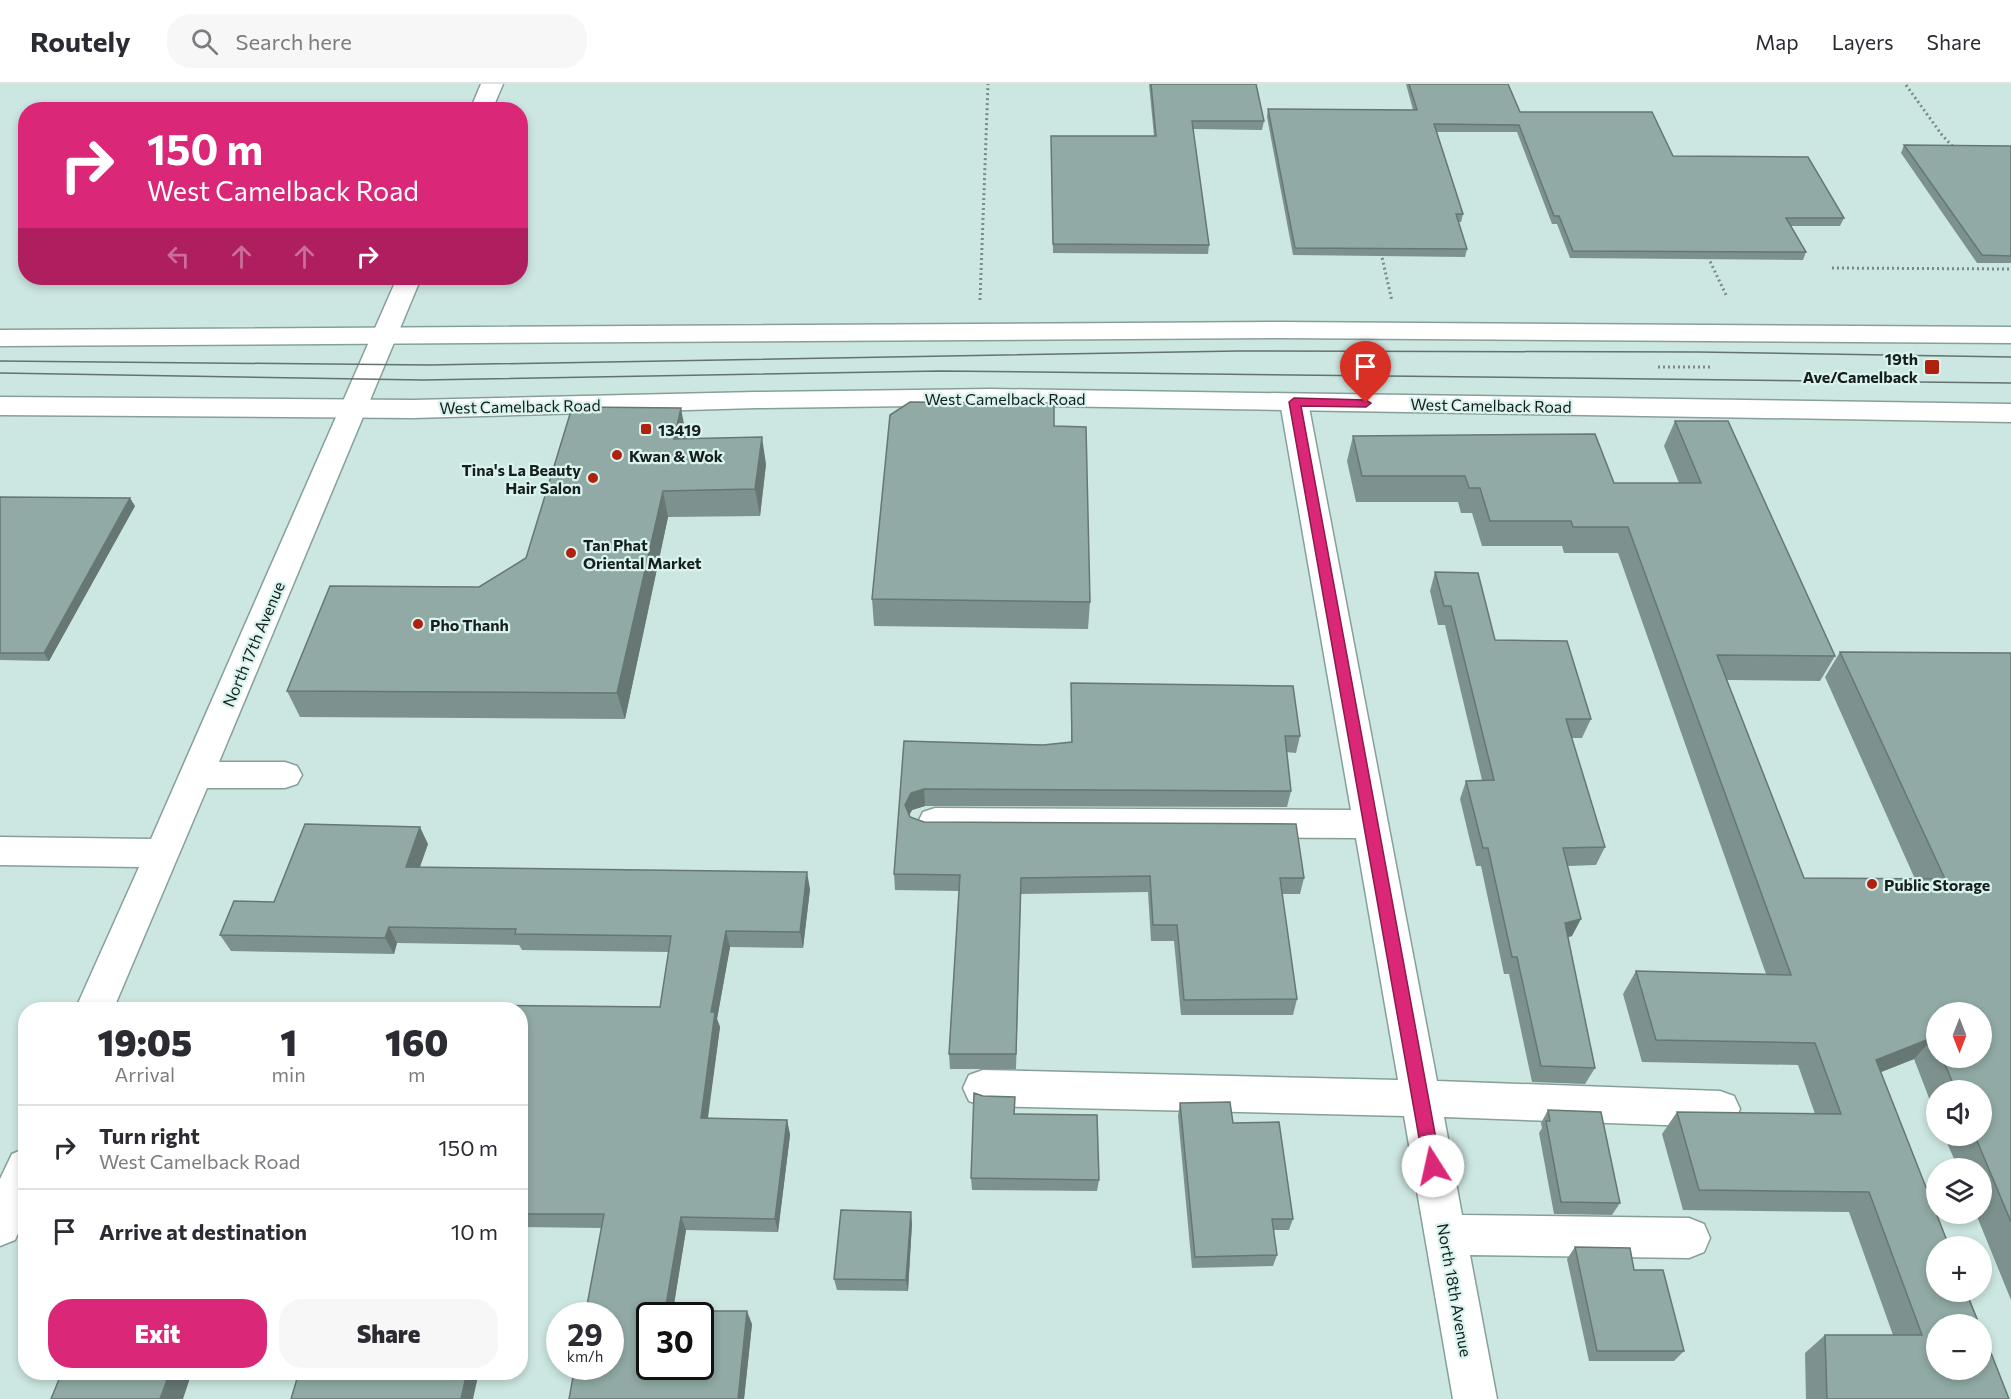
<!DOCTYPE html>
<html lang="en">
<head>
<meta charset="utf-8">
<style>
  body { margin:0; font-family:Commissioner,sans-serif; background:#f7f7f7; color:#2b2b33; height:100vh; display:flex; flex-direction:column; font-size:22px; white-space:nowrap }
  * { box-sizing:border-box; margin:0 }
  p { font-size:20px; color:#7c7c81 }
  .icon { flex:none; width:33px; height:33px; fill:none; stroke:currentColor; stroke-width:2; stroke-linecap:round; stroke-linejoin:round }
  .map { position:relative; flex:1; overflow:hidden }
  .sheet { position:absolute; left:18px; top:918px; width:510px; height:378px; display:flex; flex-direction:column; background:#fff; border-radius:24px; box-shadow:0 3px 9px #0003 }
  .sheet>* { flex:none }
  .banner { position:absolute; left:18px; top:18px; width:510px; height:183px; border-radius:24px; box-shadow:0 3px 9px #0003; background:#db2777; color:#fff; overflow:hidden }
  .needle { width:39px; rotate:180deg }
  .controls { position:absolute; left:1926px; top:918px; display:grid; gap:12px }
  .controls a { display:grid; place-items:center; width:66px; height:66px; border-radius:50%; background:#fff; box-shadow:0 3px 9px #0003; font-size:30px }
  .speed { position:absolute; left:546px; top:1218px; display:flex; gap:12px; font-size:30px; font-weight:700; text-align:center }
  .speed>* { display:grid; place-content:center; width:78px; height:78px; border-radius:50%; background:#fff; box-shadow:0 3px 9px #0003; line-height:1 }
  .speed small { font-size:15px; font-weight:400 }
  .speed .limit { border:3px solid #111; border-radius:9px; background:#fff; color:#111 }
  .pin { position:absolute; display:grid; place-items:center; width:51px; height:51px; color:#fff; margin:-62px -26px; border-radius:50% 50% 50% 0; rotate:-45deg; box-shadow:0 0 6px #0007 }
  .pin .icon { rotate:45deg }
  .me { position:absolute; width:66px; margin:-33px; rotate:350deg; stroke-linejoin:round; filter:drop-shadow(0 0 4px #0008) }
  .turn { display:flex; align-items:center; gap:21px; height:126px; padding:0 30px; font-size:27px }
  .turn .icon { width:78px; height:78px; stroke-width:2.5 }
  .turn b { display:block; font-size:42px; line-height:51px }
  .lanes { display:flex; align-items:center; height:57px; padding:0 30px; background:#0003; justify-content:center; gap:30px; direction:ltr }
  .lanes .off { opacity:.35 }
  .eta { display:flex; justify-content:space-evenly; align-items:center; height:102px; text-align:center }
  .eta b { font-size:36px; font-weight:800; line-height:42px }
  .cta { display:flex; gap:12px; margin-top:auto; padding:12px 30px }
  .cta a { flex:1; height:69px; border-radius:24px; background:#db2777; color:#fff; font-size:24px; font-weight:800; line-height:69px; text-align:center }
  .cta a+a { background:#f7f7f7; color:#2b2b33 }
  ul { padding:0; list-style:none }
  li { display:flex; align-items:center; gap:18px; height:84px; padding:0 30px; border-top:2px solid #e1e1e2 }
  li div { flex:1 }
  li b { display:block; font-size:22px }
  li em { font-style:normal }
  header { display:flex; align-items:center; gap:36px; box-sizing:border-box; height:84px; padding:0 30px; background:#fff; border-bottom:2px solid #e1e1e2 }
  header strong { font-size:28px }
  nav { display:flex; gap:33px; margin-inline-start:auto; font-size:21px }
  .search { width:420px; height:54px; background:#f7f7f7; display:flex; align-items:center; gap:15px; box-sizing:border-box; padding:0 21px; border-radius:24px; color:#7c7c81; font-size:22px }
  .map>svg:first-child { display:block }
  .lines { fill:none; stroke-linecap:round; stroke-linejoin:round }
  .minor-casing { stroke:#879f9b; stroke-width:3 }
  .major-casing { stroke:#879f9b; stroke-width:3 }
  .path { stroke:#798b87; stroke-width:3; stroke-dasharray:2 3; stroke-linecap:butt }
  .minor { fill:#fff; fill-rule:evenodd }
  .major { fill:#fff; fill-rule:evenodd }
  .tram { stroke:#62726f; stroke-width:1.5 }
  .wall { fill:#7d928e; fill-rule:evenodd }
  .shaded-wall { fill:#667774 }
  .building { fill:#91aaa5; stroke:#667774; stroke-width:1.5; fill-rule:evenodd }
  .route { fill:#db2777; stroke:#8e194d; stroke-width:1.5 }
  .poi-dot { fill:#b0210f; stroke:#d9f3ee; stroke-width:2 }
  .labels { text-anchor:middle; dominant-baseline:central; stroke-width:4.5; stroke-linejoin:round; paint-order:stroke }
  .poi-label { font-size:16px; font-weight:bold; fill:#161f1d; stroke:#d9f3ee; text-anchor:start }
  .street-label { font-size:16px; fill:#161f1d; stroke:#d9f3ee }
</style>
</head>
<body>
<header>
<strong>Routely</strong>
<div class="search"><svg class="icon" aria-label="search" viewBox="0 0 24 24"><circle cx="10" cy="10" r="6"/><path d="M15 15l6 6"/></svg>Search here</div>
<nav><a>Map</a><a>Layers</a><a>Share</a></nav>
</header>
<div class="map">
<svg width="2011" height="1315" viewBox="0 0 2011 1315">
  <rect width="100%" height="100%" fill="#cce6e1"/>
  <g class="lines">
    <g class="minor-casing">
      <path id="minor" d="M481,0H503L492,26H470Z
        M397,194H421L219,678H285L297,682L302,691L297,700L285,704H207L113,926H75L139,783L0,781V753L151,755Z
        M1294,310L1304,312L1308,318L1437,997L1720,1007L1734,1012L1740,1025L1734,1038L1720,1043L1444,1033L1462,1131L1689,1134L1704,1140L1710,1154L1704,1168L1689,1174L1470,1171L1497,1315H1453L1404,1032L983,1022L969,1017L963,1004L969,991L983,986L1398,996L1356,754L935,752L923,748L918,738L923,728L935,724L1351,726L1280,318L1284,312Z
        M26,1064V1131L15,1156L0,1162V1095L12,1070Z"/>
    </g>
    <g class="major-casing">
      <path id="major" d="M1280,238L2011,243V259L1280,254L0,262V246Z
        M991,305L2011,320V338L991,321L756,324L413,334L0,331V313L413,316L756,308Z"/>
    </g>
    <path class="path" d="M1906,1L1942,51L1955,65
      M1381,169L1392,217
      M1708,173L1727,213
      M1832,184L2011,185
      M980,216L988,0
      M1658,283H1713"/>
    <use href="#minor" class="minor"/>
    <use href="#major" class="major"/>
    <path class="tram" d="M0,277L429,281L1238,267L1698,268L2011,273
      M0,289L423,296L940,287L2011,299"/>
  </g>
  <path class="wall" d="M1149,0H1256L1264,37L1262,46L1193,45L1209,161L1208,170L1053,169L1051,61L1154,52Z
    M1406,0H1508L1520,28L1673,72L1844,134L1840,142H1791L1806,168L1803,176L1570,174L1557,140H1552L1517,48H1437L1463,130L1461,138H1458L1467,165L1465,173L1293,171L1267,33L1268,25L1413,26Z
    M1904,61L2011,62V179H1977L1901,69Z
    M1675,337L1835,572L1820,597L1727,596L1804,794L1915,795L1825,593L1840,568L2011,569V1216L1976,1130H1982V1084H1958L1944,1052H1982V1006H1936V1032L1914,975L1881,988L2009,1315H1806L1805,1269L1825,1251H1893L1849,1128L1683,1126L1662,1050L1677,1028L1815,1030L1798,981L1642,978L1623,910L1636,887L1766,890L1618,469H1564L1562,462H1482L1472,429H1461L1458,418H1356L1347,377L1353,352L1614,399H1679L1664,362ZM1936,928L1982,974H1936Z
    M1054,342L1090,518L1088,545L874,542L872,515Z
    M686,351V354L766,380L760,432L668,433L625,635L300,633L287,607L479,503L526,474Z
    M0,413L135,422L49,577L0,576Z
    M1435,488L1495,556L1591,635L1582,654H1572L1605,763L1596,781L1568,782L1572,852L1568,853L1595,984L1585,1000L1532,998L1509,890H1504L1481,782H1476L1460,715L1466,697L1482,696L1445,541H1438L1430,507Z
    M1071,599L1300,652L1296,669L1286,668L1291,707L1287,723L925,722L912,726L909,731L910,733L924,738L1304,794L1300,810H1282L1297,915L1293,931H1181L1174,857H1151L1148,808L1021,810L1016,985H950L949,970L959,807L895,806L894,790L904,657L1043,661L1071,658Z
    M428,760L420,783L810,805L803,864L730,863L717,935L720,943L707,1035L787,1036L790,1051L778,1148L686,1146L673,1227L752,1240L744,1315L602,1144L520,1143V926L660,923L669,868L522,866L519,861L397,859L394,870L231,867L220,851Z
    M1180,1019L1233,1039L1293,1135L1289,1146H1273L1277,1171L1273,1182L1192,1184L1178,1032Z
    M1548,1026L1620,1119L1612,1131L1554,1130L1539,1049L1542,1044L1541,1039Z
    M1014,1030L1099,1096L1097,1107L972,1106L971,1094Z
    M912,1139L908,1207L837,1206L834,1195Z
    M1575,1163L1634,1186L1684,1267L1674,1277H1589L1567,1175Z"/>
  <path class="shaded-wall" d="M681,324L686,351L680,381L674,355Z
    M762,353L766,380L760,432L755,405Z
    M663,407L668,433L625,635L617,609Z
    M130,414L135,422L49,577L44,569Z
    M924,705L925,722L912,726L906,737L905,721L911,709Z
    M420,743L428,760L414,799L406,783Z
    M807,788L810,805L803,864L800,848Z
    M1581,835L1572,852L1556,856L1565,839Z
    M389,843L397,859L394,870L385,854Z
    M726,847L730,863L717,935L720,943L706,1049L701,1034L711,928Z
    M1934,953L1914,975L1856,998L1876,976Z
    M787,1036L790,1051L778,1148L775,1135Z
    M911,1128L912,1139L908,1207L906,1196Z
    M681,1133L686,1146L672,1232L665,1227Z
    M747,1227L752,1240L744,1315H738Z
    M170,1288H192L183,1315H160Z
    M467,1288H479L473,1315H461Z"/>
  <path class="building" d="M1151,0H1256L1264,37H1192L1209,161L1053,160L1051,52H1156Z
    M1409,0H1508L1520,28H1652L1673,72L1808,73L1844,134H1786L1806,168L1573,167L1559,132H1554L1519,41L1434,40L1463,130H1456L1467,165L1295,164L1268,25L1417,26Z
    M1904,61L2011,62V172L1982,171Z
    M910,318L1054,319V342L1086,343L1090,518L872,515L890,331Z
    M580,323L681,324L674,355L762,353L755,405L663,407L617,609L287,607L330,502L479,503L526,474L570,330Z
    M1675,337H1728L1835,572L1717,571L1804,794L1945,795L1840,568L2011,569V1138L1975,1052H1982V1006H1956L1942,974H1982V928H1936V959L1934,953L1876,976L1949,1162H1936V1208H1966L1979,1240H1936V1286H1982V1246L2009,1315H1827L1825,1251H1922L1869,1108L1699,1106L1677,1028L1841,1030L1815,959L1656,956L1636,887L1791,891L1628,443H1573L1571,437H1490L1480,404H1469L1465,392H1362L1353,352L1595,350L1614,399H1701Z
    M0,413L130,414L44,569H0Z
    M1435,488L1478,489L1495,556L1567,557L1591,635H1566L1605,763L1563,764L1581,835L1565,839L1595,984L1541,982L1517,873H1512L1488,764H1483L1466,697L1494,696L1451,522H1444Z
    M1071,599L1293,602L1300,652H1285L1291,707L924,705L911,709L905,721L910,733L924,738L1296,740L1304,794H1280L1297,915L1184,916L1177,841H1153L1150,792L1021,794L1016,970H949L960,791L894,790L904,657L1043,661L1072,658Z
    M305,740L420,743L406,783L807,788L800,848L726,847L711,928H715L701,1034L787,1036L775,1135L681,1133L665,1227H747L738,1315H569L575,1282H610V1232H585L604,1130H520V926H249L251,919L660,923L671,852L515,850L516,845L389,843L385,854L220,851L234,817L274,818ZM650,1232H700V1282H650Z
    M974,1009L983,1012L1015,1013L1014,1030L1097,1031L1099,1096L971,1094Z
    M1230,1018L1233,1039L1279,1038L1293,1135H1272L1277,1171L1195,1173L1180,1019Z
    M1548,1026L1601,1028L1620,1119L1561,1118L1546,1037H1550Z
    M841,1126L911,1128L906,1196L834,1195Z
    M1575,1163L1630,1164L1634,1186H1663L1684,1267H1597Z
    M62,1288H170L160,1315H51Z
    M299,1288H467L461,1315H291Z"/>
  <path class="route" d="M1294,314L1366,316L1371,319L1366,323L1301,322L1441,1082L1439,1088L1433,1090L1427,1088L1424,1082L1289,318Z"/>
  <g class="poi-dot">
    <rect x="1924" y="275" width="16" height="16" rx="3"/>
    <rect x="640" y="339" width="12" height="12" rx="3"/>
    <circle cx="617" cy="371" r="6"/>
    <circle cx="593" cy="394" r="6"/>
    <circle cx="571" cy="469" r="6"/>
    <circle cx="418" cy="540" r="6"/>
    <circle cx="1872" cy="800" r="6"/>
  </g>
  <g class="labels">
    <g class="poi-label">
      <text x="1918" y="274" text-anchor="end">19th<tspan x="1918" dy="18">Ave/Camelback</tspan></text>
      <text x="658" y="345">13419</text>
      <text x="629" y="371">Kwan &amp; Wok</text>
      <text x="581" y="385" text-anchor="end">Tina's La Beauty<tspan x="581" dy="18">Hair Salon</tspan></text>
      <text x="583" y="460">Tan Phat<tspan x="583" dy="18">Oriental Market</tspan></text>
      <text x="430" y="540">Pho Thanh</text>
      <text x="1884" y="800">Public Storage</text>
    </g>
    <g class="street-label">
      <text x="1005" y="314">West Camelback Road</text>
      <text transform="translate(1491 321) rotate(1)">West Camelback Road</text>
      <text transform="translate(520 322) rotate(-1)">West Camelback Road</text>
      <text transform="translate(253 560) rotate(-67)">North 17th Avenue</text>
      <text transform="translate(1455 1206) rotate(80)">North 18th Avenue</text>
    </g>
  </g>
</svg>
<div class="controls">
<a><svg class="needle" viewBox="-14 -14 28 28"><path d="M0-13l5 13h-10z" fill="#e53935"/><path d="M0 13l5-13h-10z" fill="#7c7c81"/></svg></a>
<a><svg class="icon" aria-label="sound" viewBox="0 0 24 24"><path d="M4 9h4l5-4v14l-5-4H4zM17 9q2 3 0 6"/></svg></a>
<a><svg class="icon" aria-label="layers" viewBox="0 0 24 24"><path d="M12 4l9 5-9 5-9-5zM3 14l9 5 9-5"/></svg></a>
<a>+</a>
<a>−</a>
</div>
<div class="speed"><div>29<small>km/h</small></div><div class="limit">30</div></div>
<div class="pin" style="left:1366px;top:319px;background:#d93025"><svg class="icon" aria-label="arrive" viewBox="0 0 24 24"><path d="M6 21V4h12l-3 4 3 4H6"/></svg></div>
<svg class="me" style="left:1433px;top:1082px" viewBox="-20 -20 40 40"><circle r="19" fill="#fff"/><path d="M0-13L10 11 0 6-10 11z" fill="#db2777"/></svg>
<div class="banner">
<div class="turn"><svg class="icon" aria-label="right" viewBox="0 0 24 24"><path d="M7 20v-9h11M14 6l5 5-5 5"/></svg><div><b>150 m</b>West Camelback Road</div></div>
<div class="lanes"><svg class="icon off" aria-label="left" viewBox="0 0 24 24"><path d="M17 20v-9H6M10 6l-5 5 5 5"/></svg><svg class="icon off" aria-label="ahead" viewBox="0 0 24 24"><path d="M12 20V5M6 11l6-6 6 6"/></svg><svg class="icon off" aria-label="ahead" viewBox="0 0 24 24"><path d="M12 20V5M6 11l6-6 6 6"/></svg><svg class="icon" aria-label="right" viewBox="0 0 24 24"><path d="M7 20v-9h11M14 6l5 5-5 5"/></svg></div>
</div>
<section class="sheet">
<div class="eta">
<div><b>19:05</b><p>Arrival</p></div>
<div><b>1</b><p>min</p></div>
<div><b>160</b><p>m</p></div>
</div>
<ul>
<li><svg class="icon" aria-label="right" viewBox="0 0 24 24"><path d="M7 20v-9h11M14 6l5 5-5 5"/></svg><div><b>Turn right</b><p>West Camelback Road</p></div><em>150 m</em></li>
<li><svg class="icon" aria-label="arrive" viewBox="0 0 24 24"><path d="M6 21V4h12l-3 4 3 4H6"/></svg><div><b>Arrive at destination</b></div><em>10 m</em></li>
</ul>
<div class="cta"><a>Exit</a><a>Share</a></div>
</section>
</div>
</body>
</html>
